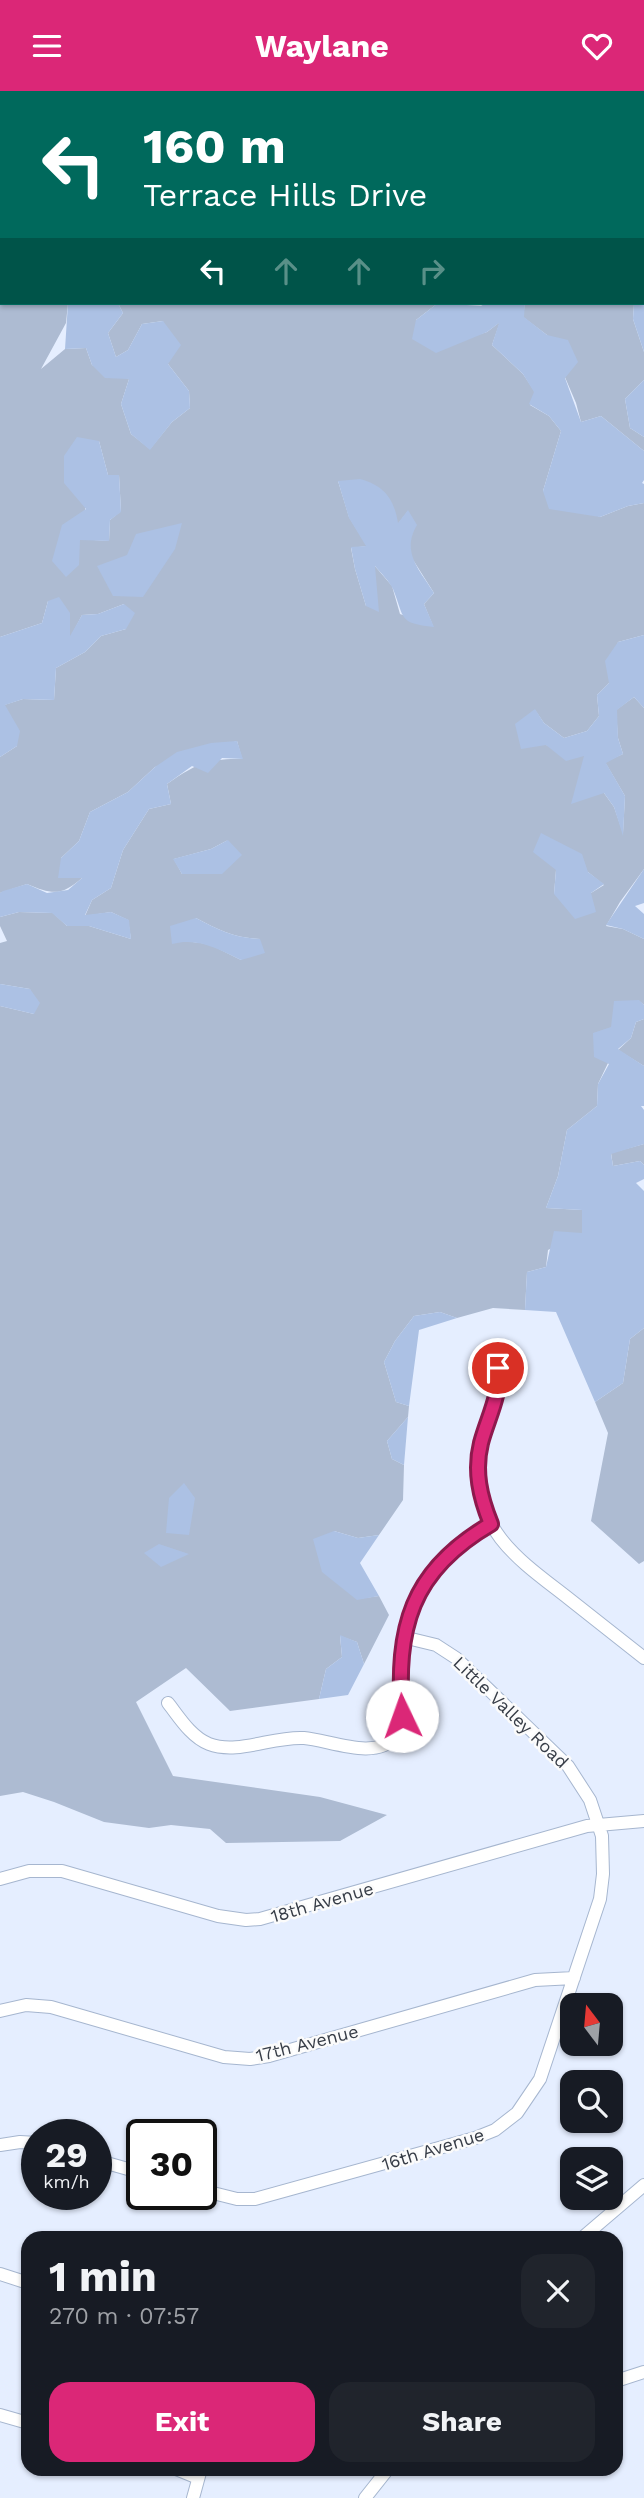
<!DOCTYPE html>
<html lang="en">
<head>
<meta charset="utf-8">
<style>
  body { margin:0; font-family:"Work Sans",sans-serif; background:#20242c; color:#f1f3f6; height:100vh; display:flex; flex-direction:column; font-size:26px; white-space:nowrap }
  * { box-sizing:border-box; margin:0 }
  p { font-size:23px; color:#9ea1a6 }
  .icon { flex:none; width:38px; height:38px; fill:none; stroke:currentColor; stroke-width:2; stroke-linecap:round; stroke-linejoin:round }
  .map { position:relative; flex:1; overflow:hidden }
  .side { position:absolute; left:21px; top:2140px; width:602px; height:245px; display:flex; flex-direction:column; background:#171b24; border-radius:21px; box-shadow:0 2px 5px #0004 }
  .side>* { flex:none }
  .top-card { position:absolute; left:0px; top:0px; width:644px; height:214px; box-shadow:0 2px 5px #0004; background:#00695c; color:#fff; overflow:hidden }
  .needle { width:46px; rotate:344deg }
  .tools { position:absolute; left:560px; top:1902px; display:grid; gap:14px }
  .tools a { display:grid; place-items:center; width:63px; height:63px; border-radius:14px; background:#171b24; box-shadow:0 2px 5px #0004; font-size:35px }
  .speed { position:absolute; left:21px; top:2028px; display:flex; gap:14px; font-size:35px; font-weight:700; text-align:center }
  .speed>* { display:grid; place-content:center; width:91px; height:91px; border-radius:50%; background:#171b24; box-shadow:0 2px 5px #0004; line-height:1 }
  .speed small { font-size:18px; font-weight:400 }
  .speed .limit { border:4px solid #111; border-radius:10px; background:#fff; color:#111 }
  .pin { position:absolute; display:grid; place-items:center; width:60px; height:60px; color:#fff; margin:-30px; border:4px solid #fff; border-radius:50%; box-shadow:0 2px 7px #0007 }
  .me { position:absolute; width:77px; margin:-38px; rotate:357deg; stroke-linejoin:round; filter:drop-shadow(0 0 5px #0008) }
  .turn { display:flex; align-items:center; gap:24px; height:147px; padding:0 28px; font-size:32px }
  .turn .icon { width:91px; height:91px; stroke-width:2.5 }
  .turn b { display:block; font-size:49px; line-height:60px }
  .lanes { display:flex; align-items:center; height:66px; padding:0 28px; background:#0003; justify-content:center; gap:35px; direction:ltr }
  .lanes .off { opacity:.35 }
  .round { display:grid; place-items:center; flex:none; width:74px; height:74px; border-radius:21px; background:#20242c }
  .headline { display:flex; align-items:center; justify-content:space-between; height:119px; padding:0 28px }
  h1 { font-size:42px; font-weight:700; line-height:52px }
  .action { display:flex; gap:14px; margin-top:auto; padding:14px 28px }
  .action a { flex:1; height:80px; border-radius:21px; background:#db2777; color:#fff; font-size:28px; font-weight:700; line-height:80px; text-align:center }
  .action a+a { background:#20242c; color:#f1f3f6 }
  header { display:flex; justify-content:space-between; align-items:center; height:91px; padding:0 28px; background:#db2777; color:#fff; font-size:32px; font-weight:700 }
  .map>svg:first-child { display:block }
  .green { fill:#adbbd2; fill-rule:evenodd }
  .forest { fill:#acc1e4 }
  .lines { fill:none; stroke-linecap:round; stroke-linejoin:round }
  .minor-casing { stroke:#a6b6cf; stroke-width:14 }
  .minor { stroke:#fff; stroke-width:12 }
  .route-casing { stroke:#8e194d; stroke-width:18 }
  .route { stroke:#db2777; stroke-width:12 }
  .labels { text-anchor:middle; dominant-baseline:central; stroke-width:5; stroke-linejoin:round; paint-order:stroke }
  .street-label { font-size:18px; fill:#373d47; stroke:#fbfbfb }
</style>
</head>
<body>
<header><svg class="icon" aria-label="menu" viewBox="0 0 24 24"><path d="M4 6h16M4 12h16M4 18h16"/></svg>Waylane<svg class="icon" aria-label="heart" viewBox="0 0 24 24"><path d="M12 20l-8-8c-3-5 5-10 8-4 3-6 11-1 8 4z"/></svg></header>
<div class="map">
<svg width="644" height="2407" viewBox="0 0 644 2407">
  <rect width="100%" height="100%" fill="#e5eeff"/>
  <path class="green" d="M208,0H463L209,2Z
    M0,66L2,212H68L66,232L41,278L65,258L86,257L92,274L129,288L121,313L131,343L150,358L172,331L190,317L189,300L168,273L163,230L142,233L128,259L116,266L108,242L123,222L118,212H438L416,229L474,245L487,241L500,231L492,254L523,283L535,301L530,314L549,325L561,340L543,400L600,426L628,415L644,412V544L618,551L609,592L597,604L599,625L587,640L564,647L544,632L535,619L546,654L585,664L581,682L604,702L614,716L623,742L625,705L605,671L623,663L618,647L616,619L634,606L644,617V778L620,811L606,835L623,838L644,848V914L638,909L598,993L597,1015L567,1039L558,1085L546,1117L582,1119V1142L548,1159L546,1176L527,1181L525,1219L493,1217L457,1227L440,1221L414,1225L395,1250L384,1271L396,1311L409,1315L408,1326L387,1350L392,1368L404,1374L403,1409L379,1444L358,1447L334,1440L357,1508L379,1505L389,1524L364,1573L357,1551L340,1545L342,1566L326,1578L319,1608L230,1620L186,1577L136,1611L173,1685L320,1706L387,1724L340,1750L226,1752L210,1738L171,1734L149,1737L104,1731L54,1711L23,1701L0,1705V915L34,923L30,898L0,893V852L7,850L0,835V826L19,821L53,822L67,835H89L131,848L128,829L111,821L85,825L92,809L111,797L123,759L149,718L171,713L167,693C194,674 208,667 242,668L237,650L155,676L128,701L90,721L79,750L61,767L83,786C62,805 53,804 27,793L0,802V666L17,655L4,614L23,608L54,609L56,577L85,561L101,545L126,538L124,513L98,523L82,524L70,547L48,510L42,532L0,546ZM99,350L108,384H119L121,420L110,429L109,450L79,448ZM338,390L398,433L408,420L410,464L434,502L424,513L433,535L400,523L392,495L374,474L366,515L355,478L351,457L367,455L349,426ZM228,749L182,783L174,768L211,758ZM556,779L588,781L604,794L591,802L554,803ZM196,827C218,839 235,847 260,848L241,869L209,853L184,850Z
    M644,81V199H642V82Z
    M525,212H634L633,228L644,261V289L625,308L630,337L644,346V360L601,325L581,331L576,312L547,244L523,226Z
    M644,928V975L618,959L631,947L636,931Z
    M644,1053V1074L640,1070L613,1075L611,1062Z
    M644,1237V1470L639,1473L591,1430L608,1342L595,1311L623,1292L630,1248Z"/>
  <path class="forest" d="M0,0H208L209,2H2V67Z
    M642,199H644V261L633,228L634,212H642Z
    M68,212H118L123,222L108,242L116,266L128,259L142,233L163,230L181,254L168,273L189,300L190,317L172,331L150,359L131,343L121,313L129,288L105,287L92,274L86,257L65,258Z
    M438,212L481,215L486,212H525L524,226L547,244L568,249L578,271L565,287L581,331L601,325L644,360V389L642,392L644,393V412L628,415L600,426L549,418L543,400L561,340L549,325L529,313L534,301L523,283L492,254L499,232L487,241L436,262L412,248L416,229Z
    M644,289V346L630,337L625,308Z
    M77,346L99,350L108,384H119L121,421L110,429L109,450L80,449L79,474L66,486L52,470L62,434L86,418L64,392V365Z
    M360,388C385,395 394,408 398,432L408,419L417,434C401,461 419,478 434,502L424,513L434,536C398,532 405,528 393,498C389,490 381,482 375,475L379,521L366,515L355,478L351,456L366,455L349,427L338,390Z
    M182,432L175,458L143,506L113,505L97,475L127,464L136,443Z
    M59,506L70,522V545L82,524L98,523L124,513L135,522L126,538L101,545L85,561L56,577L54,609L23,608L5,614L20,640L17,655L0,666V546L42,532L48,510Z
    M644,544V617L634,606L617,619L618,647L623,663L606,672L625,705L623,745L614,716L604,702L571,713L584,665L566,670L546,654L521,658L515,633L535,618L544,632L564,647L587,640L599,625L597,604L609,592L605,570L618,551Z
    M237,650L243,668L222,667L208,682L192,675L167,693L171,713L149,718L123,759L111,797L92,809L85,824L111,821L129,829L131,848L89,835H67L52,822L19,821L0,826V802L3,800L27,793L47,802L68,799L82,787H58L61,767L79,750L90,721L128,701L155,676L177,661L211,652Z
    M541,742L582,763L588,781L604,793L591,802L596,821L575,828L554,803L556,779L533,761Z
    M228,749L242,764L222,783H182L173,768L211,758Z
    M644,778V812L635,815L644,823V848L623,838L606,834Z
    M196,827C218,839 235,847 260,848L265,862L241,869C218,858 198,846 172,853L170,835Z
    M0,893L30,898L40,912L34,923L0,915Z
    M639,909L644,914V928L636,931L631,947L618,958L644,975V1015H641L644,1019V1053L611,1063L613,1075L640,1070L644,1074V1088L636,1092L644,1100V1237L630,1248L623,1292L595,1311L556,1221L525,1219L527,1181L546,1176L554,1140L582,1142V1119L546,1117L558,1085L567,1039L597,1015L598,993L609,973L594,966L593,942L611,936L614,910Z
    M440,1221L457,1227L419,1239L409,1315L396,1311L384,1271L395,1250L414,1225Z
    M408,1326L404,1374L392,1368L387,1350Z
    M184,1392L195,1407L189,1444L166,1442L169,1407Z
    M334,1440L358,1447L379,1444L360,1472L379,1505L357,1509L322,1481L313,1448Z
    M159,1453L189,1463L161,1476L144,1462Z
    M340,1544L357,1551L364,1573L348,1604L319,1608L326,1578L342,1566Z"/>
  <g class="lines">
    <g class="minor-casing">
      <path id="minor" d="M498,1277C503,1312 479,1342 478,1376C476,1442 522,1471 568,1507C593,1527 619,1547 644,1567
        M168,1612C179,1626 191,1646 209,1653C238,1664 273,1645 304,1647C329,1649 376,1670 395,1646C406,1633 400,1611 400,1595C399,1521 426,1470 490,1433
        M0,1788L29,1780H62L218,1825L246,1829L260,1828L587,1735L644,1730
        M0,1920L26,1914L51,1916L224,1966L250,1968L269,1965L535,1889L574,1887
        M0,2054L20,2051L37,2052
        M96,2069L142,2082
        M201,2099L237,2108H255L475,2047L495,2039L517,2022L540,1988L600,1808L603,1783L602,1745L590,1709L568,1675L456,1567L436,1554L403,1546
        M582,2147L644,2094
        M0,2183L28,2192
        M616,2290L644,2281
        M0,2324L28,2332
        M176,2378L198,2387
        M193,2407L201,2378
        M365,2407L388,2378"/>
    </g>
    <use href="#minor" class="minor"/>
  </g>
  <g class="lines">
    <g class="route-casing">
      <path id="route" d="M402,1625C396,1537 410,1480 491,1433C480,1406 474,1380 481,1352C488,1326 501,1304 498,1277"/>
    </g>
    <use href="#route" class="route"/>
  </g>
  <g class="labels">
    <g class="street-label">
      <text transform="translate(511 1621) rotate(44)">Little Valley Road</text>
      <text transform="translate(322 1811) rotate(-16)">18th Avenue</text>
      <text transform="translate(307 1952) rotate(-14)">17th Avenue</text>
      <text transform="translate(433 2058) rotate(-17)">16th Avenue</text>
    </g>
  </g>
</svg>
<div class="tools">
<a><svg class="needle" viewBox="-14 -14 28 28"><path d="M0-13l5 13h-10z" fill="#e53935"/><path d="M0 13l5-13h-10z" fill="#9ea1a6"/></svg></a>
<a><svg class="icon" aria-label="search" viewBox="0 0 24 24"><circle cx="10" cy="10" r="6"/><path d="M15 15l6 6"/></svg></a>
<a><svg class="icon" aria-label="layers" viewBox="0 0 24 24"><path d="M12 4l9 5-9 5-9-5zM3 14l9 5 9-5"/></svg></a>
</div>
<div class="speed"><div>29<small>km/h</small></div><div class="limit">30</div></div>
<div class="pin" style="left:498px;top:1277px;background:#d93025"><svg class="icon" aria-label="arrive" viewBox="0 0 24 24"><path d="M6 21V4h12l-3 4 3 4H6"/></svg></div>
<svg class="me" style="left:402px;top:1625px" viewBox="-20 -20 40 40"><circle r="19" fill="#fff"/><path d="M0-13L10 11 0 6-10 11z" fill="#db2777"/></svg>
<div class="top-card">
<div class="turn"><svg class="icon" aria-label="left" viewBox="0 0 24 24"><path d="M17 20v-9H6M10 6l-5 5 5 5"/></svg><div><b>160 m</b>Terrace Hills Drive</div></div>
<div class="lanes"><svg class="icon" aria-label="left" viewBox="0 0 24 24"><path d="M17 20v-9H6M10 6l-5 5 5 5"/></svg><svg class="icon off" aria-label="ahead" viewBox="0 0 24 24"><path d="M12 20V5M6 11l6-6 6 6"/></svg><svg class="icon off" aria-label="ahead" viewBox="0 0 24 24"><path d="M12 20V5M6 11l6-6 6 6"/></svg><svg class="icon off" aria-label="right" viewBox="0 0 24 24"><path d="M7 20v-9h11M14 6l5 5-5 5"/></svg></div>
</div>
<section class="side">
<div class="headline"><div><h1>1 min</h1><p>270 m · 07:57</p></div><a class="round"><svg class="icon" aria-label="close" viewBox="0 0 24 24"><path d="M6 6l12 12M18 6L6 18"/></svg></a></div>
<div class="action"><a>Exit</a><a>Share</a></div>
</section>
</div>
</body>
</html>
